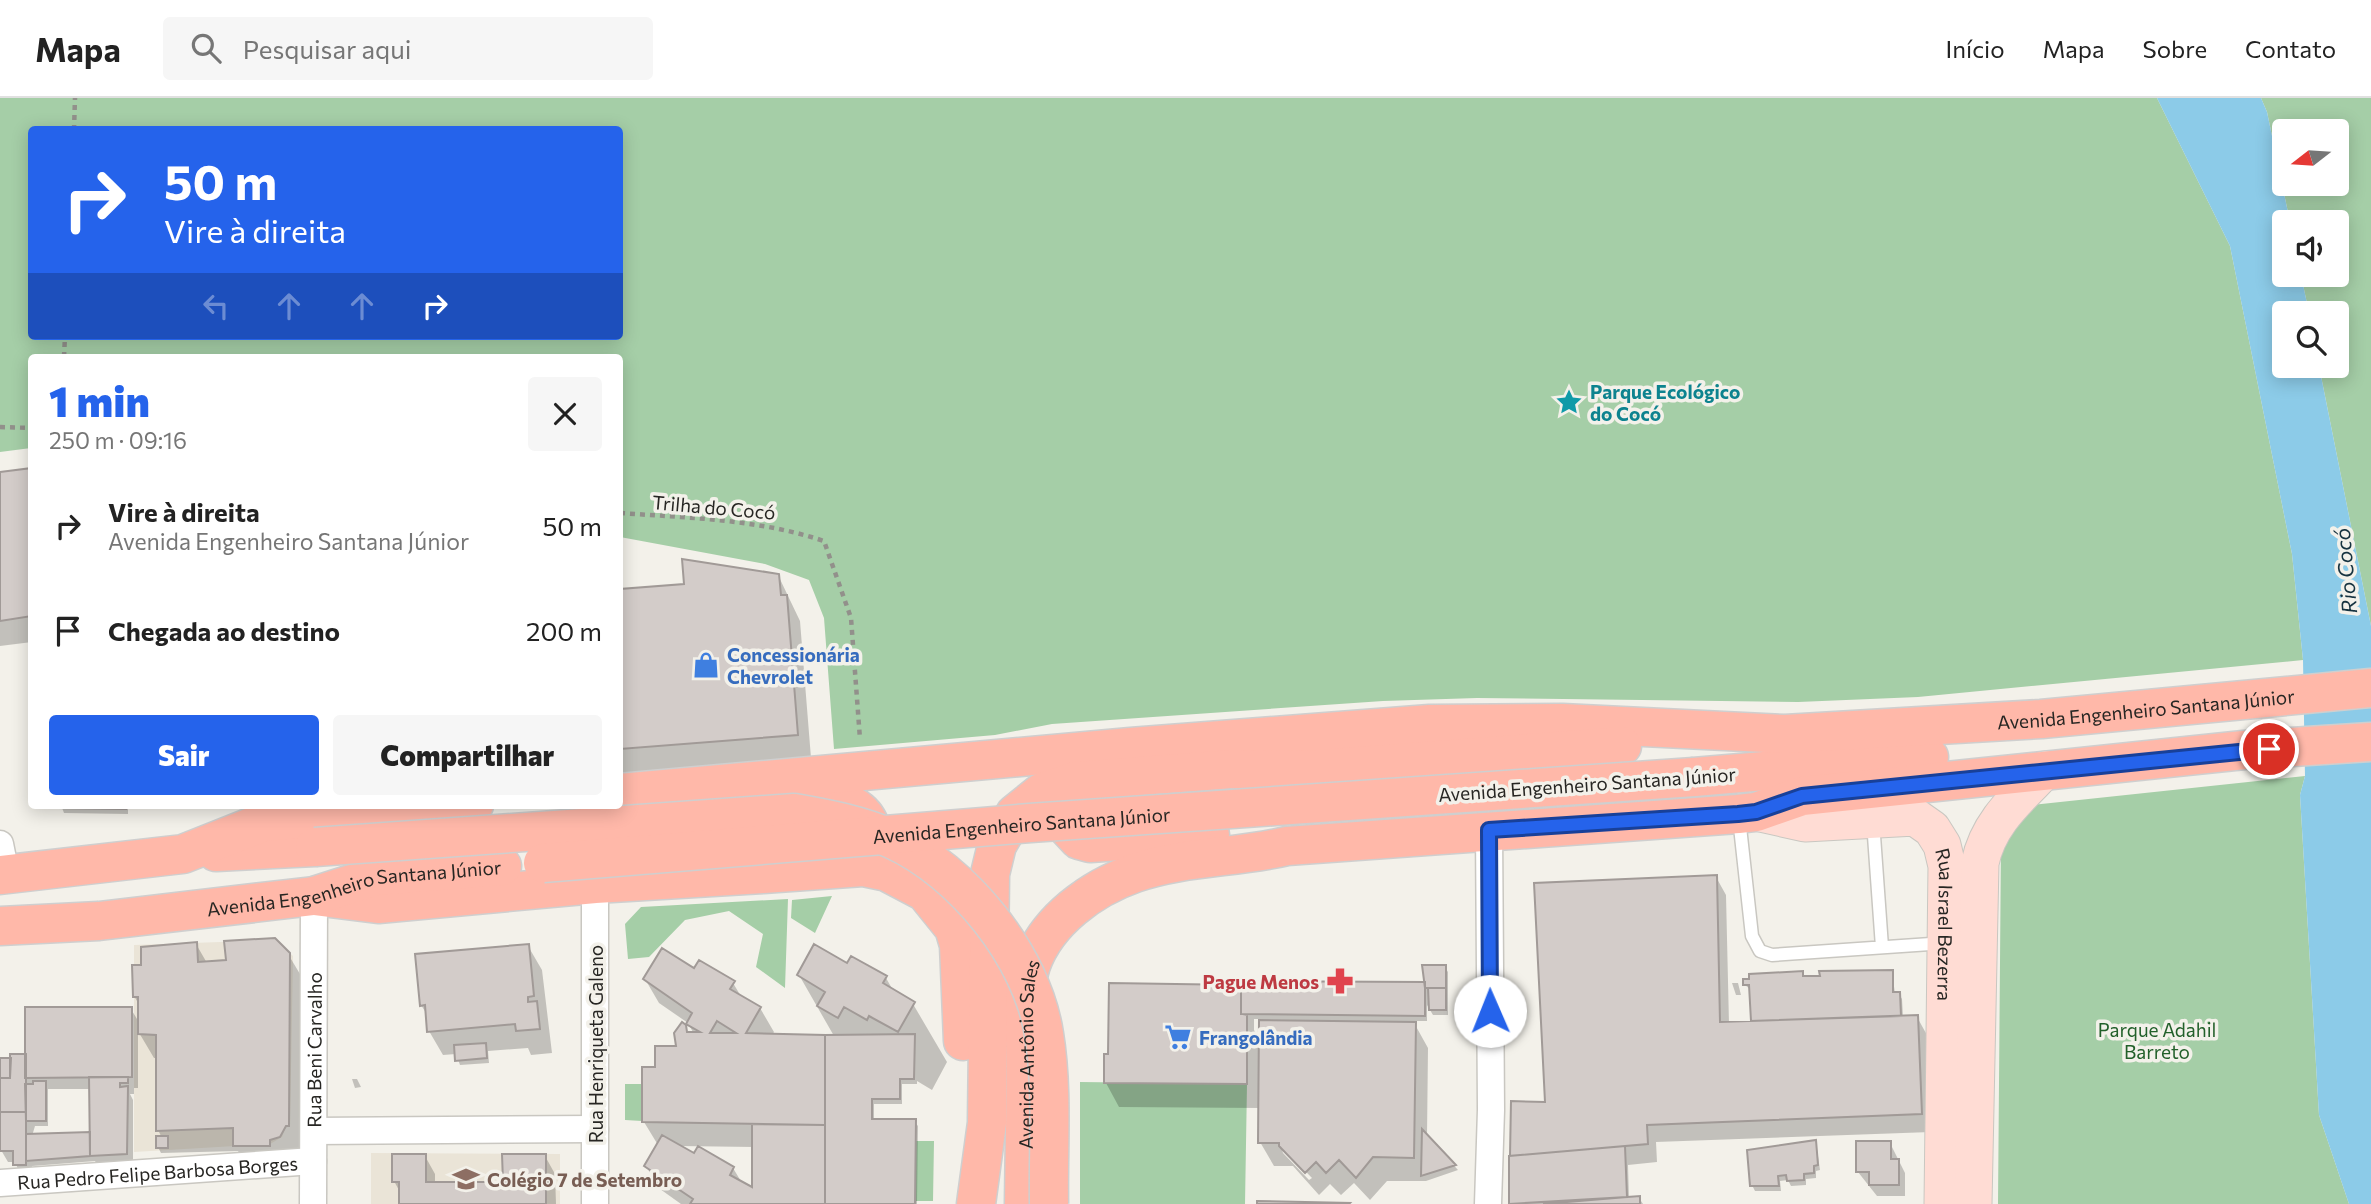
<!DOCTYPE html>
<html lang="pt">
<head>
<meta charset="utf-8">
<style>
  body { margin:0; font-family:Commissioner,sans-serif; background:#f6f6f6; color:#222; height:100vh; display:flex; flex-direction:column; font-size:26px; white-space:nowrap }
  * { box-sizing:border-box; margin:0 }
  p { font-size:23px; color:#767676 }
  .icon { flex:none; width:38px; height:38px; fill:none; stroke:currentColor; stroke-width:2; stroke-linecap:round; stroke-linejoin:round }
  .map { position:relative; flex:1; overflow:hidden }
  .sheet { position:absolute; left:28px; top:256px; width:595px; height:455px; display:flex; flex-direction:column; background:#fff; border-radius:7px; box-shadow:0 4px 18px #0003 }
  .sheet>* { flex:none }
  .guide { position:absolute; left:28px; top:28px; width:595px; height:214px; border-radius:7px; box-shadow:0 4px 18px #0003; background:#2563eb; color:#fff; overflow:hidden }
  .needle { width:46px; rotate:253deg }
  .buttons { position:absolute; left:2272px; top:21px; display:grid; gap:14px }
  .buttons a { display:grid; place-items:center; width:77px; height:77px; border-radius:7px; background:#fff; box-shadow:0 4px 18px #0003; font-size:35px }
  .pin { position:absolute; display:grid; place-items:center; width:60px; height:60px; color:#fff; margin:-30px; border:4px solid #fff; border-radius:50%; box-shadow:0 2px 7px #0007 }
  .me { position:absolute; width:77px; margin:-38px; rotate:359deg; stroke-linejoin:round; filter:drop-shadow(0 0 5px #0008) }
  .turn { display:flex; align-items:center; gap:24px; height:147px; padding:0 21px; font-size:32px }
  .turn .icon { width:91px; height:91px; stroke-width:2.5 }
  .turn b { display:block; font-size:49px; line-height:60px }
  .lanes { display:flex; align-items:center; height:66px; padding:0 21px; background:#0003; justify-content:center; gap:35px; direction:ltr }
  .lanes .off { opacity:.35 }
  .round { display:grid; place-items:center; flex:none; width:74px; height:74px; border-radius:7px; background:#f6f6f6 }
  .overview { display:flex; align-items:center; justify-content:space-between; height:119px; padding:0 21px }
  h1 { font-size:42px; font-weight:800; line-height:52px; color:#2563eb }
  .button { display:flex; gap:14px; margin-top:auto; padding:14px 21px }
  .button a { flex:1; height:80px; border-radius:7px; background:#2563eb; color:#fff; font-size:28px; font-weight:800; line-height:80px; text-align:center }
  .button a+a { background:#f6f6f6; color:#222 }
  ul { padding:0; list-style:none }
  li { display:flex; align-items:center; gap:21px; height:105px; padding:0 21px }
  li div { flex:1 }
  li b { display:block; font-size:26px }
  li em { font-style:normal }
  header { display:flex; align-items:center; gap:42px; box-sizing:border-box; height:98px; padding:0 35px; background:#fff; border-bottom:2px solid #e0e0e0 }
  header strong { font-size:33px }
  nav { display:flex; gap:38px; margin-inline-start:auto; font-size:24px }
  .search { width:490px; height:63px; background:#f6f6f6; display:flex; align-items:center; gap:18px; box-sizing:border-box; padding:0 24px; border-radius:7px; color:#767676; font-size:26px }
  .map>svg:first-child { display:block }
  .built { fill:#eae4d7 }
  .green { fill:#a5cea7; fill-rule:evenodd }
  .water { fill:#8ccbe8 }
  .shadow { fill:#0003; fill-rule:evenodd }
  .building { fill:#d3ccc9; stroke:#a19a97; stroke-width:2; fill-rule:evenodd }
  .lines { fill:none; stroke-linecap:round; stroke-linejoin:round }
  .lane-casing { stroke:#c9c7c1; stroke-width:15 }
  .street-casing { stroke:#c9c7c1; stroke-width:29 }
  .secondary-casing { stroke:#c9c7c1; stroke-width:39 }
  .primary-casing { stroke:#cfcfcf; stroke-width:41 }
  .path { stroke:#92908b; stroke-width:4.5; stroke-dasharray:5 5; stroke-linecap:butt }
  .lane { stroke:#fff; stroke-width:12 }
  .street { stroke:#fff; stroke-width:26 }
  .secondary { stroke:#ffdcd4; stroke-width:37 }
  .primary { stroke:#ffb8a9; stroke-width:38 }
  .primary-bridge-casing { stroke:#cfcfcf; stroke-width:41; stroke-linecap:butt }
  .primary-bridge { stroke:#ffb8a9; stroke-width:38 }
  .route-casing { stroke:#184099; stroke-width:18 }
  .route { stroke:#2563eb; stroke-width:12 }
  .labels { text-anchor:middle; dominant-baseline:central; stroke-width:7; stroke-linejoin:round; paint-order:stroke }
  .culture-label { font-size:19px; font-weight:bold; fill:#0d838f; stroke:#f3f1ea; text-anchor:start }
  .street-label { font-size:19px; fill:#272623; stroke:#f3f1ea }
  .shop-label { font-size:19px; font-weight:bold; fill:#366cbe; stroke:#f3f1ea; text-anchor:start }
  .health-label { font-size:19px; font-weight:bold; fill:#be3a42; stroke:#f3f1ea; text-anchor:end }
  .park-label { font-size:19px; fill:#22602a; stroke:#f3f1ea }
  .education-label { font-size:19px; font-weight:bold; fill:#785e54; stroke:#f3f1ea; text-anchor:start }
  .water-label { font-size:21px; font-style:italic; fill:#163340; stroke:#f3f1ea }
</style>
</head>
<body>
<header>
<strong>Mapa</strong>
<div class="search"><svg class="icon" aria-label="search" viewBox="0 0 24 24"><circle cx="10" cy="10" r="6"/><path d="M15 15l6 6"/></svg>Pesquisar aqui</div>
<nav><a>Início</a><a>Mapa</a><a>Sobre</a><a>Contato</a></nav>
</header>
<div class="map">
<svg width="2371" height="1106" viewBox="0 0 2371 1106">
  <rect width="100%" height="100%" fill="#f3f1ea"/>
  <path class="built" d="M276,842L293,858L290,1028H286L282,1039L270,1046L134,1054V847Z
    M371,1055L560,1056V1106H371Z"/>
  <path class="green" d="M0,0H2157L2230,148L2292,456L2303,562L1918,599L1798,604L1477,600L1383,603L1052,626L995,637L834,651L824,520L809,482L765,466L620,439V259H32L31,350L0,354ZM32,32H620V238H32Z
    M2261,0H2371V528L2319,268H2336V215H2309L2301,177H2336V124H2290L2267,14ZM2284,33H2336V86H2284Z
    M2305,678L2300,697L2319,1017L2349,1106H1998L2001,744L2032,707Z
    M832,798L815,835L791,820L792,802Z
    M788,801L785,890L756,869L763,836L729,813L685,822L649,859L628,861L625,826L641,809Z
    M1080,984L1247,986L1245,1106H1080Z
    M625,986H642V1023L625,1022Z
    M916,1043H934L933,1103H915Z"/>
  <path class="water" d="M2157,0H2261L2267,14L2290,124H2284V177H2301L2309,215H2284V268H2319L2371,528V1106H2349L2319,1017L2300,697L2305,678L2303,562L2292,456L2230,148Z"/>
  <path class="shadow" d="M32,372V544L0,548V376Z
    M778,477L800,523L811,660L620,676V493Z
    M61,707H128V716L64,715Z
    M1716,779L1726,797L1729,926L1754,925L1751,892L1745,887L1802,875L1805,880L1892,873L1895,896H1899L1902,901L1903,919H1917L1927,937L1931,1034L1656,1044L1657,1064L1628,1067L1629,1101L1639,1100L1643,1106H1510V1060Z
    M196,846L207,865L288,856L303,881L302,1052L249,1072L238,1053L161,1055L158,1049L162,1040L158,1032V960H154L138,933V990H134V996H130L133,1002V1067L99,1070L95,1063L32,1068V1078H21L15,1064H8L1,1052L0,962L27,958L131,911L140,926V908L134,898L142,869ZM48,991H91L92,1036L32,1038L35,1028H48Z
    M528,848L542,872L552,955L531,957L528,950L488,953L489,965L460,967L456,956L443,957L429,933L428,918L421,907Z
    M848,867L886,880L894,894L913,906L947,964L932,992L917,983V986H902V1006H874V1023H914L918,1028L917,1106H681L660,1091L646,1068L658,1047L644,1024L657,971L678,950L685,928L689,936H694L688,925L659,905L645,881L695,872L733,885L742,900L760,910L774,934L772,937L834,938L799,877ZM678,1048L754,1049V1092L742,1085L733,1070L695,1058Z
    M1445,869L1448,874V917H1433L1427,907V923H1413L1428,950L1427,1038L1458,1072L1426,1083H1387L1370,1102L1354,1085L1341,1097L1330,1086L1319,1097L1293,1068H1274L1260,1044V1010L1119,1009L1106,985L1240,888L1424,886ZM1254,921H1261V944L1254,932ZM1281,1048L1312,1080L1309,1082L1283,1055Z
    M1732,885H1738L1741,897H1736Z
    M352,981H357L361,989L355,990Z
    M1816,1044L1820,1072L1816,1073V1080L1806,1081V1087L1791,1088L1788,1082L1780,1083L1781,1093H1755L1752,1087Z
    M1890,1045L1905,1075V1098H1877L1858,1074Z
    M425,1058L435,1076V1086H504L545,1058L555,1076L556,1106H401V1096L394,1083Z"/>
  <path class="building" d="M32,370V518L0,523V374Z
    M682,461L779,476L781,497H787L798,637L620,651V491L684,486Z
    M59,707H126V711L59,710Z
    M1717,777L1720,924L1918,917L1922,1016L1647,1027L1648,1046L1510,1058L1511,1003L1545,1004L1534,785Z
    M275,840L290,855L289,1028H286L280,1039L270,1042V1048H233V1030L156,1033V937L138,936V899H133L132,867H141V849L197,844L198,864L226,862L224,843Z
    M529,846L534,898L528,899V904L537,903L540,931L516,933L515,926L427,934L425,907L420,908L415,856Z
    M814,846L847,865L851,858L887,878L883,885L915,904L898,934L869,918L867,922L844,909L838,920L817,908L825,894L797,877Z
    M662,850L694,870L699,862L735,883L730,891L761,909L746,935L825,937V1027L642,1024V969H655V948H676L674,935L682,924L686,927L687,934H700L686,926L692,915L643,881ZM717,923L736,935H710Z
    M1422,867H1446V890H1425Z
    M1893,872V894H1900L1901,918L1751,923L1749,887H1743V881H1749V876L1803,873V878H1820L1819,873Z
    M1241,883L1425,884V918L1241,916Z
    M1109,885L1241,887V916L1247,917V986L1104,985V956H1108Z
    M1428,890H1446V912H1429Z
    M25,909H132V979L25,980Z
    M1259,922L1416,924L1414,1060L1373,1059L1356,1080L1339,1062L1326,1075L1316,1064L1305,1075L1279,1048V1045H1258Z
    M915,936L914,981H900V1001H872V1021H916L915,1106H825V937Z
    M486,945L487,960L455,963L454,947Z
    M10,956H26V1014H0V980H10Z
    M0,960H11L10,980H0Z
    M89,979H128V985H120V989L128,988L127,1056L90,1058Z
    M33,983H46V1023H26L25,986H33Z
    M0,1014H26V1067H13V1053H0Z
    M752,1026L825,1027V1106H690L693,1101L644,1068L662,1037L694,1055L698,1048L734,1069L730,1077L752,1089Z
    M1422,1031L1456,1067L1421,1078Z
    M90,1034V1058L26,1063V1036Z
    M156,1038H168V1050H156Z
    M1816,1042L1818,1067L1814,1068V1075L1804,1076V1082L1787,1083L1786,1077L1778,1078L1779,1088H1750L1747,1052Z
    M1856,1043H1891V1061H1899V1087H1869V1074H1856Z
    M1625,1048L1627,1099L1509,1106V1058Z
    M392,1056H426V1084H503L502,1056H546V1106H399V1084H392Z
    M1640,1098V1106H1543L1627,1099Z
    M1257,1103L1350,1105L1349,1106H1257Z"/>
  <g class="lines">
    <g class="lane-casing">
      <path id="lane" d="M1739,720L1752,838L1760,853L1772,857L1945,845
        M1873,724L1882,849"/>
    </g>
    <g class="street-casing">
      <g id="street">
        <path d="M0,746L6,776"/>
        <path d="M314,1033L595,1031"/>
        <path id="s1" d="M0,1085L313,1063"/>
        <path id="s2" d="M313,1106L314,798"/>
        <path d="M595,1106V786"/>
        <path d="M1488,1106L1491,1012L1489,732"/>
      </g>
    </g>
    <g class="secondary-casing">
      <g id="secondary">
        <path id="s3" d="M1756,714L1805,725L1915,719L1932,731L1942,747L1947,768L1943,1106"/>
        <path d="M1973,1106L1980,765C1988,725 2017,701 2045,672"/>
      </g>
    </g>
    <g class="primary-casing">
      <g id="primary">
        <path d="M1694,679L1929,659"/>
        <path d="M793,690C822,694 889,707 866,752"/>
        <path id="s4" d="M620,695L1131,649L1430,626L1562,625L1785,636L2041,621L2371,590"/>
        <path d="M1086,702L1069,715L1066,728L1079,742L1090,745L1210,737"/>
        <path d="M216,754L315,749"/>
        <path d="M0,777L183,756L264,724L474,707"/>
        <path d="M314,798L378,806L595,786L763,776L863,769L887,774L925,794L954,830L959,847L963,943"/>
        <path id="s5" d="M0,828L99,823L314,798L376,778L502,768"/>
        <path d="M976,1106L987,1025L990,776L997,747L1015,716L1041,695L1075,683L1232,671L1305,672L1622,648"/>
        <path id="s6" d="M1024,1106C1025,1056 1025,1007 1026,957C1026,929 1022,894 1031,867C1047,822 1092,790 1135,775C1184,758 1237,760 1287,748L1738,716L1756,714L1802,698L2244,652L2371,644"/>
      </g>
    </g>
    <path class="path" d="M74,32L75,0
      M64,259L65,238
      M0,329L32,330
      M620,415C689,420 758,421 824,443L851,520L860,641"/>
    <use href="#lane" class="lane"/>
    <use href="#street" class="street"/>
    <use href="#secondary" class="secondary"/>
    <use href="#primary" class="primary"/>
    <g class="primary-bridge-casing">
      <g id="primary-bridge">
        <path d="M315,749L794,715C828,721 860,727 892,741C963,773 1032,858 1044,936C1053,991 1048,1050 1049,1106"/>
        <path id="s7" d="M543,765L1030,725L1694,679"/>
      </g>
    </g>
    <use href="#primary-bridge" class="primary-bridge"/>
  </g>
  <g class="lines">
    <g class="route-casing">
      <path id="route" d="M1490,913L1489,732L1738,716L1756,714L1802,698L2269,651"/>
    </g>
    <use href="#route" class="route"/>
  </g>
  <defs>
    <g id="sight-bare" transform="scale(2.1)"><path d="M0-6L1.8-2.2L6-1.7L2.9 1.2L3.7 5.4L0 3.3L-3.7 5.4L-2.9 1.2L-6-1.7L-1.8-2.2Z" fill="#0f9aa8" stroke="#f3f1ea" stroke-width="2.5" paint-order="stroke"/></g>
    <g id="shop-bare" transform="scale(2.1)"><path d="M-5-2.5h2.3a2.7 3.5 0 0 1 5.4 0H5L5.5 6h-11ZM-1.5-2.5h3a1.5 2.3 0 0 0-3 0Z" fill="#3f7fe0" stroke="#f3f1ea" stroke-width="2.5" paint-order="stroke"/></g>
    <g id="pharmacy-bare" transform="scale(2.1)"><path d="M-2-6h4v4h4v4h-4v4h-4v-4h-4v-4h4Z" fill="#e0444e" stroke="#f3f1ea" stroke-width="2.5" paint-order="stroke"/></g>
    <g id="supermarket-bare" transform="scale(2.1)"><path d="M-6-5.5h2.5l.6 2H6L4.5 2H-2.5L-4.4-4H-6ZM-1.5 3.2a1.3 1.3 0 1 0 .1 0ZM3 3.2a1.3 1.3 0 1 0 .1 0Z" fill="#3f7fe0" stroke="#f3f1ea" stroke-width="2.5" paint-order="stroke"/></g>
    <g id="school-bare" transform="scale(2.1)"><path d="M0-5L7-2L0 1L-7-2ZM-4 1L0 2.5L4 1V4Q0 6-4 4Z" fill="#8d6e63" stroke="#f3f1ea" stroke-width="2.5" paint-order="stroke"/></g>
  </defs>
  <g fill-rule="evenodd">
    <use href="#sight-bare" x="1569" y="304"/>
    <use href="#shop-bare" x="706" y="567"/>
    <use href="#pharmacy-bare" x="1340" y="883"/>
    <use href="#supermarket-bare" x="1178" y="939"/>
    <use href="#school-bare" x="466" y="1081"/>
  </g>
  <g class="labels">
    <g class="culture-label">
      <text x="1590" y="293">Parque Ecológico<tspan x="1590" dy="22">do Cocó</tspan></text>
    </g>
    <g class="street-label">
      <text transform="translate(714 409) rotate(5)">Trilha do Cocó</text>
      <text stroke="none"><textPath href="#s4" startOffset="1530">Avenida Engenheiro Santana Júnior</textPath></text>
      <text transform="translate(1587 686) rotate(-4)">Avenida Engenheiro Santana Júnior</text>
      <text stroke="none"><textPath href="#s7" startOffset="480">Avenida Engenheiro Santana Júnior</textPath></text>
      <text stroke="none"><textPath href="#s5" startOffset="357">Avenida Engenheiro Santana Júnior</textPath></text>
      <text stroke="none"><textPath href="#s3" startOffset="280">Rua Israel Bezerra</textPath></text>
      <text transform="translate(595 946) rotate(-90)">Rua Henriqueta Galeno</text>
      <text stroke="none"><textPath href="#s2" startOffset="154">Rua Beni Carvalho</textPath></text>
      <text stroke="none"><textPath href="#s6" startOffset="150">Avenida Antônio Sales</textPath></text>
      <text stroke="none"><textPath href="#s1" startOffset="158">Rua Pedro Felipe Barbosa Borges</textPath></text>
    </g>
    <g class="shop-label">
      <text x="727" y="556">Concessionária<tspan x="727" dy="22">Chevrolet</tspan></text>
      <text x="1199" y="939">Frangolândia</text>
    </g>
    <g class="health-label">
      <text x="1319" y="883">Pague Menos</text>
    </g>
    <g class="park-label">
      <text x="2157" y="931">Parque Adahil<tspan x="2157" dy="22">Barreto</tspan></text>
    </g>
    <g class="education-label">
      <text x="487" y="1081">Colégio 7 de Setembro</text>
    </g>
    <g class="water-label">
      <text transform="translate(2345 473) rotate(-95)">Rio Cocó</text>
    </g>
  </g>
</svg>
<div class="buttons">
<a><svg class="needle" viewBox="-14 -14 28 28"><path d="M0-13l5 13h-10z" fill="#e53935"/><path d="M0 13l5-13h-10z" fill="#767676"/></svg></a>
<a><svg class="icon" aria-label="sound" viewBox="0 0 24 24"><path d="M4 9h4l5-4v14l-5-4H4zM17 9q2 3 0 6"/></svg></a>
<a><svg class="icon" aria-label="search" viewBox="0 0 24 24"><circle cx="10" cy="10" r="6"/><path d="M15 15l6 6"/></svg></a>
</div>
<div class="pin" style="left:2269px;top:651px;background:#d93025"><svg class="icon" aria-label="arrive" viewBox="0 0 24 24"><path d="M6 21V4h12l-3 4 3 4H6"/></svg></div>
<svg class="me" style="left:1490px;top:913px" viewBox="-20 -20 40 40"><circle r="19" fill="#fff"/><path d="M0-13L10 11 0 6-10 11z" fill="#2563eb"/></svg>
<div class="guide">
<div class="turn"><svg class="icon" aria-label="right" viewBox="0 0 24 24"><path d="M7 20v-9h11M14 6l5 5-5 5"/></svg><div><b>50 m</b>Vire à direita</div></div>
<div class="lanes"><svg class="icon off" aria-label="left" viewBox="0 0 24 24"><path d="M17 20v-9H6M10 6l-5 5 5 5"/></svg><svg class="icon off" aria-label="ahead" viewBox="0 0 24 24"><path d="M12 20V5M6 11l6-6 6 6"/></svg><svg class="icon off" aria-label="ahead" viewBox="0 0 24 24"><path d="M12 20V5M6 11l6-6 6 6"/></svg><svg class="icon" aria-label="right" viewBox="0 0 24 24"><path d="M7 20v-9h11M14 6l5 5-5 5"/></svg></div>
</div>
<section class="sheet">
<div class="overview"><div><h1>1 min</h1><p>250 m · 09:16</p></div><a class="round"><svg class="icon" aria-label="close" viewBox="0 0 24 24"><path d="M6 6l12 12M18 6L6 18"/></svg></a></div>
<ul>
<li><svg class="icon" aria-label="right" viewBox="0 0 24 24"><path d="M7 20v-9h11M14 6l5 5-5 5"/></svg><div><b>Vire à direita</b><p>Avenida Engenheiro Santana Júnior</p></div><em>50 m</em></li>
<li><svg class="icon" aria-label="arrive" viewBox="0 0 24 24"><path d="M6 21V4h12l-3 4 3 4H6"/></svg><div><b>Chegada ao destino</b></div><em>200 m</em></li>
</ul>
<div class="button"><a>Sair</a><a>Compartilhar</a></div>
</section>
</div>
</body>
</html>
